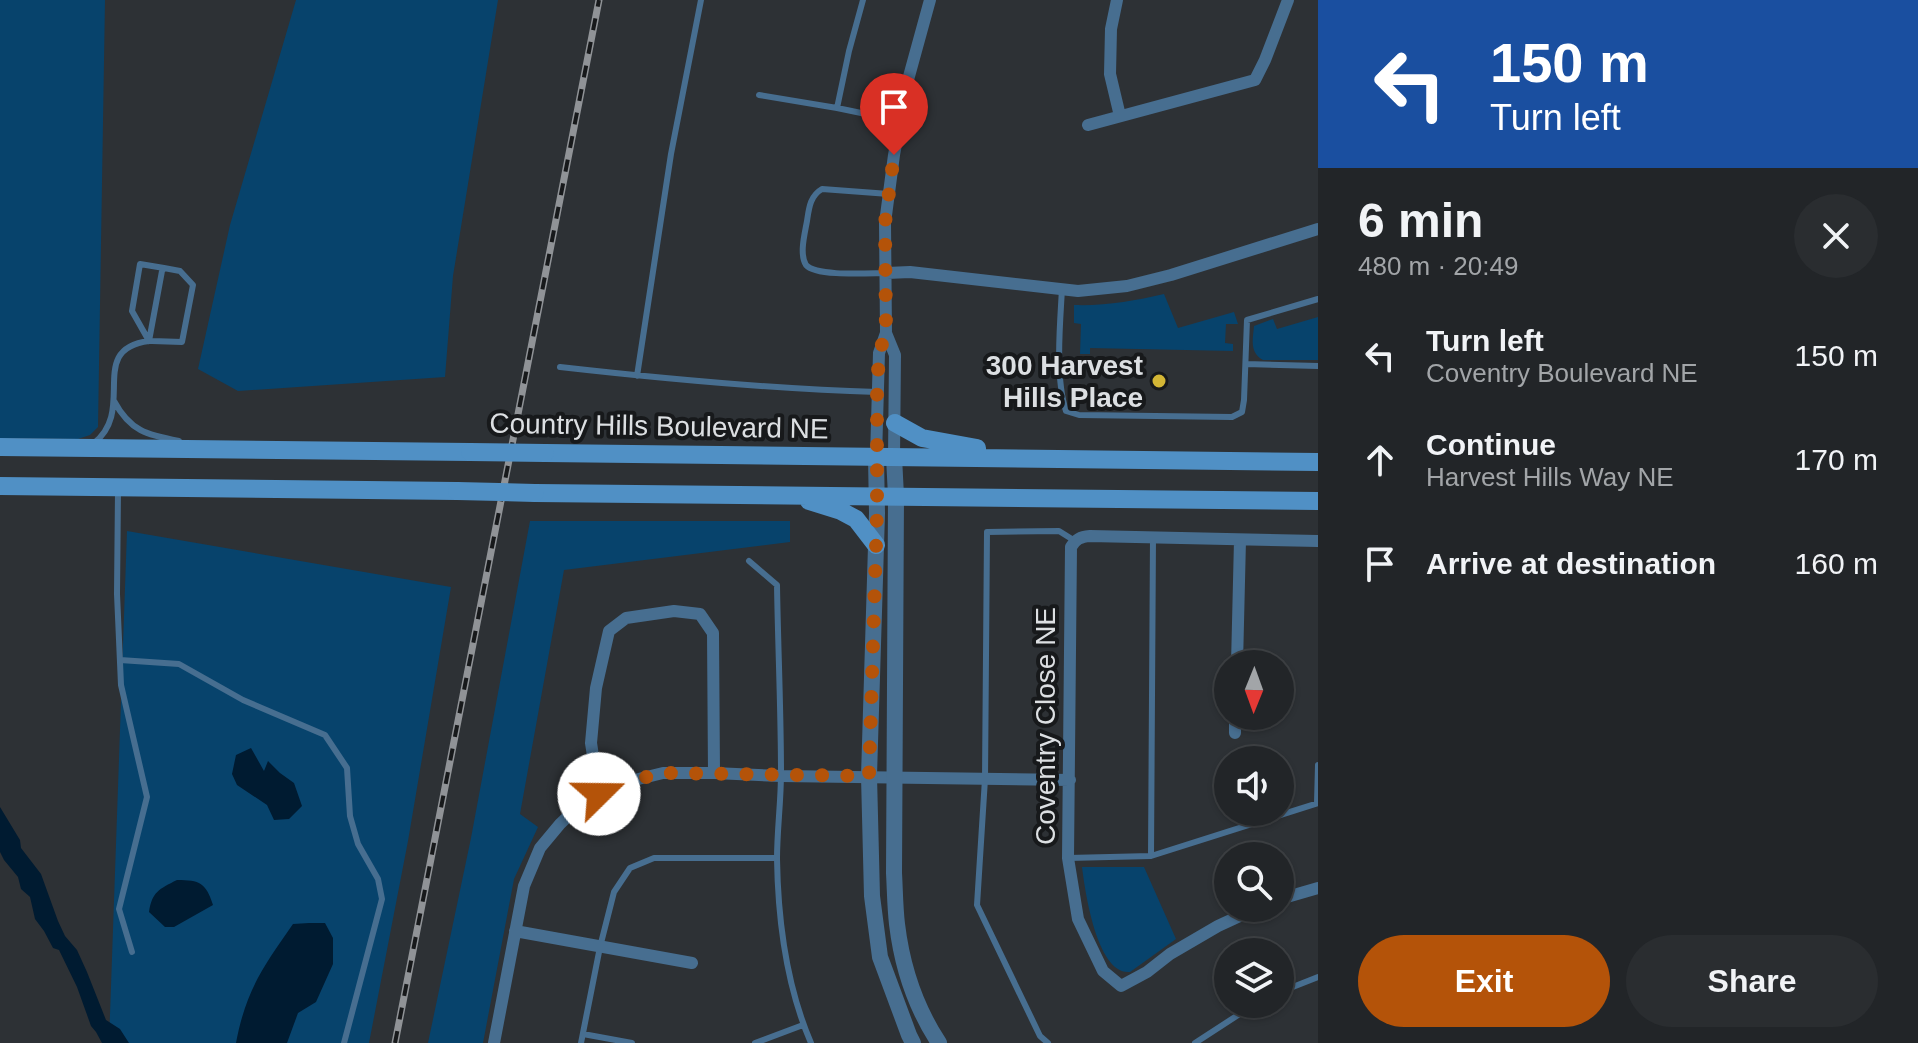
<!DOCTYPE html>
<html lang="en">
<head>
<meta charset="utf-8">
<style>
  body { margin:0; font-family:Arial,sans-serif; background:#2a2d30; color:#f1f3f6; height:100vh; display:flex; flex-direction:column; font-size:30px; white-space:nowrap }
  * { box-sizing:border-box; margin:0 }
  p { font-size:26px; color:#a2a5a8 }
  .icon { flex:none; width:44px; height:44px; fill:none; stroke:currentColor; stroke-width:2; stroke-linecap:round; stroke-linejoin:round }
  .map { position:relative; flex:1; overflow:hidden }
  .panel { display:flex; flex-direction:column; background:#222528; width:600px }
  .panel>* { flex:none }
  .banner { background:#1a4fa0; color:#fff; overflow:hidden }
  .needle { width:52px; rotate:181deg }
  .controls { position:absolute; left:1214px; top:650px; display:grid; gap:16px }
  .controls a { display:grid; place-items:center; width:80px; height:80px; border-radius:50%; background:#222528; box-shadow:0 2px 6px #0004,0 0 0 2px #3f4245; font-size:40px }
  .pin { position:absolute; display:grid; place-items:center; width:68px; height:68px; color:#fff; margin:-82px -34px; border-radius:50% 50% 50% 0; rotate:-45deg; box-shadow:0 0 8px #0007 }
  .pin .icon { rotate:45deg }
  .me { position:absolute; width:88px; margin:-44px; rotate:68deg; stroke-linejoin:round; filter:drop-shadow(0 0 6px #0008) }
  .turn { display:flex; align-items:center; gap:28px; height:168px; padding:0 40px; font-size:36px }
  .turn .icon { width:104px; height:104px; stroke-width:2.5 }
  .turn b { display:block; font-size:56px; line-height:68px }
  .round { display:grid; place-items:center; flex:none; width:84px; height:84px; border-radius:42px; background:#2a2d30 }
  .head { display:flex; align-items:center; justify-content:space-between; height:136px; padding:0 40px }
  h1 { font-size:48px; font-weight:700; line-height:60px }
  .cta { display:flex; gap:16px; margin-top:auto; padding:16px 40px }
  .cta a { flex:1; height:92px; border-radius:48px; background:#b45309; color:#fff; font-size:32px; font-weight:700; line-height:92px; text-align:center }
  .cta a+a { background:#2a2d30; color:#f1f3f6 }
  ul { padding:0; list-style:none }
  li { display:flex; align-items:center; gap:24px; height:104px; padding:0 40px }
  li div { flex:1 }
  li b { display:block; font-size:30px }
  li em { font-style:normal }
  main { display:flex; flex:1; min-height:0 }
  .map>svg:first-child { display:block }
  .green { fill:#07436c }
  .water { fill:#001b31 }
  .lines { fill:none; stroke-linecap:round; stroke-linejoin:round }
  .service { stroke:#476e90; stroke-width:6 }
  .minor { stroke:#476e90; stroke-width:12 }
  .tertiary { stroke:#476e90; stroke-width:16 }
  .secondary { stroke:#5090c5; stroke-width:18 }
  .rail-casing { stroke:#909397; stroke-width:7 }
  .rail { stroke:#17191b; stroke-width:4; stroke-dasharray:12; stroke-linecap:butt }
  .secondary-bridge { stroke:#5090c5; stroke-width:18 }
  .route { stroke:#b45309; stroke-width:14; stroke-dasharray:0 25.2 }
  .poi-dot { fill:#d3b635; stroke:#17191b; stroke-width:3 }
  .labels { text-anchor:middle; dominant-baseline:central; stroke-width:8; stroke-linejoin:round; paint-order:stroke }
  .poi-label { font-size:28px; font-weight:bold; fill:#dcdfe2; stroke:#17191b; text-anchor:end }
  .street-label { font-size:28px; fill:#dcdfe2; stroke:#17191b }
</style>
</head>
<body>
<main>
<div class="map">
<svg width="1318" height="1043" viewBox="0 0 1318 1043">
  <rect width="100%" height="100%" fill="#2d3135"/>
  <path class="green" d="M0,0H105L98,427L90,435L78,439L0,438Z
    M296,0H498L453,276L445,377L238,391L198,369L230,225Z
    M1164,294L1178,328L1234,312L1238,324H1226L1225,343L1233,344V351L1090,348V354H1080L1081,324L1074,323V305C1105,306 1134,301 1164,294Z
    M1318,317V360H1263C1249,352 1253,339 1254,326L1273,319L1277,329Z
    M530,521H790V542L564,570L520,814L538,827L514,879L483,1043H428L471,838Z
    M127,531L451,587L408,841L369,1043H109Z
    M1082,867H1144L1176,939L1130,972C1097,975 1085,891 1082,867Z"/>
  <path class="water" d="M251,748L264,771L268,761L280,773L294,783L302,806L289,819L274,820L267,805L237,785L232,774L236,755Z
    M0,807L20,840L21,848L41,874L58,921L65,936L77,950L87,972L106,1020L120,1029L129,1043H102L96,1032L91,1026L77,987L59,950L53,948L44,931L35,919L30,897L21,889L18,877L4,860L0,852Z
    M177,880C200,880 206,883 213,905L174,927H165L149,912C152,892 159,889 177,880Z
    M309,923H325L333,938V964L316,1002L298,1013L287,1043H236C246,990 263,967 293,924Z"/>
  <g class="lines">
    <path class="service" d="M863,0L849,51L837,108L900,121
      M759,95L837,108
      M887,273C871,273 816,277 806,265C799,254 805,233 807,221C809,208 810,196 822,189L889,194
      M1062,289C1060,325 1055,377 1066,411L1079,415L1232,417L1242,412L1244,400L1247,320L1318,299
      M149,341L132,311L140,264L164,268
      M1246,364L1318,366
      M560,367C666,379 771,389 877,392
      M637,376L671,154L701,0
      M114,401C130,431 147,435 179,441
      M94,443C137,409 86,349 149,341H152L182,342L193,285L180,271L164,268L162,271L149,341
      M118,491L117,594L121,685L147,797L119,909L132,952
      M749,561L777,585C778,648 781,711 781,773C781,802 777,830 777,859C778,921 786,985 811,1043
      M120,660L179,664L243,700L325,735L347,768L350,816L358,844L378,879L382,899L344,1043
      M1317,803L1318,765
      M1151,856L1153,537
      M1068,858L1151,856L1318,803
      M1280,992L1318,977
      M583,1034L632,1043
      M581,1043L600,947L614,892L630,868L654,858H777
      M755,1043L803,1025
      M1048,1043L1040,1036L977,905L985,779L987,532L1059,531L1075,541
      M1195,1043L1255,1004"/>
    <path class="minor" d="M1117,0L1111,29L1110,74L1120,116
      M1088,125L1255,80L1265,60L1288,0
      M887,273L910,272L1078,291L1127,286L1171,275L1318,229
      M886,333L895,355L894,457
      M876,457L879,353L886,333L885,223L894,155L908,80L930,0
      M1237,664L1240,540
      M1235,733V716
      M599,794L591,743L596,688L609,631L626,618L674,611L700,614L713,633L714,773
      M1280,899L1318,888
      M1257,908L1218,926L1170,954L1147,972L1121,986L1103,971L1078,919L1068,858L1071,547C1076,539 1080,537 1090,536L1318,541
      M515,931L692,963
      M494,1043L524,886L540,848L560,824L582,803L622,783L663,773H714L781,776L1070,780"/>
    <path class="tertiary" d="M876,457L877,513L869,776L872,896L880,957L909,1035L913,1043
      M894,457L896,496L894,873C895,890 895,907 897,924C902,966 916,1008 939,1043"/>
    <path class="secondary" d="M895,423L922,438L977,448
      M0,447L470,452
      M545,453L1318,462
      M0,486L457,491
      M535,493L1318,501
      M809,501L841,511L856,519L876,545"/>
    <g class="rail-casing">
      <path id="rail" d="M395,1043L599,0"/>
    </g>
    <use href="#rail" class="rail"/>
    <path class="secondary-bridge" d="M470,452L545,453
      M457,491L535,493"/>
  </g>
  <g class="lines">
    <path class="route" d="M599,794L622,783L663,773L869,776L877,513V392L879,353L886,333L885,223L894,155"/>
  </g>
  <circle class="poi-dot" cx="1159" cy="381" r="8"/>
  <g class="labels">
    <g class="poi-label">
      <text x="1143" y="365">300 Harvest<tspan x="1143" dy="32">Hills Place</tspan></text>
    </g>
    <g class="street-label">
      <text transform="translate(659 426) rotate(1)">Country Hills Boulevard NE</text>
      <text transform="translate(1045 726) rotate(-90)">Coventry Close NE</text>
    </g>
  </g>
</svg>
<div class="controls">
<a><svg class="needle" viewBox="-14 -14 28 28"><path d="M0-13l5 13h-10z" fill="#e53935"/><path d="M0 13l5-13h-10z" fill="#a2a5a8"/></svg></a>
<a><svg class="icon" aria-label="sound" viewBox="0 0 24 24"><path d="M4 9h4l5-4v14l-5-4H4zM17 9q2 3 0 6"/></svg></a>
<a><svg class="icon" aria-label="search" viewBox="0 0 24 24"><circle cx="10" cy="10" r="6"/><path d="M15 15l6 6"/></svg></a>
<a><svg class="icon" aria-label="layers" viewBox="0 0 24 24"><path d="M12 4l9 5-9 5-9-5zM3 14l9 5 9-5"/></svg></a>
</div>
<div class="pin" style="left:894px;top:155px;background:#d93025"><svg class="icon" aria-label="arrive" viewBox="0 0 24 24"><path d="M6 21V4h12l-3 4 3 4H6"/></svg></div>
<svg class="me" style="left:599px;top:794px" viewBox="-20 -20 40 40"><circle r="19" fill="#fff"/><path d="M0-13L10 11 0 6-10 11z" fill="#b45309"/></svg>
</div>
<section class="panel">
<div class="banner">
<div class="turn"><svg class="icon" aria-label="left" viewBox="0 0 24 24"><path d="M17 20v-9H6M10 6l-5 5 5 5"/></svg><div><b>150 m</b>Turn left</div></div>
</div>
<div class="head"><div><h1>6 min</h1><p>480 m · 20:49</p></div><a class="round"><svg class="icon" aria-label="close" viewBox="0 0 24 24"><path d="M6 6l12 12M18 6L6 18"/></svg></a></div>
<ul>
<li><svg class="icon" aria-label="left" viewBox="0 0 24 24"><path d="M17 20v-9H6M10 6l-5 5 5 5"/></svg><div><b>Turn left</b><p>Coventry Boulevard NE</p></div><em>150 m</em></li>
<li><svg class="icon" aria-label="ahead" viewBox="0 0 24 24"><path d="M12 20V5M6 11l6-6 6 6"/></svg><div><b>Continue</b><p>Harvest Hills Way NE</p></div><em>170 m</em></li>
<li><svg class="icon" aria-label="arrive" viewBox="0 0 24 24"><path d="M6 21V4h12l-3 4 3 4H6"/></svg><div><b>Arrive at destination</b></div><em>160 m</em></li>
</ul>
<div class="cta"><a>Exit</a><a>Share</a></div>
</section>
</main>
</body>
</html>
